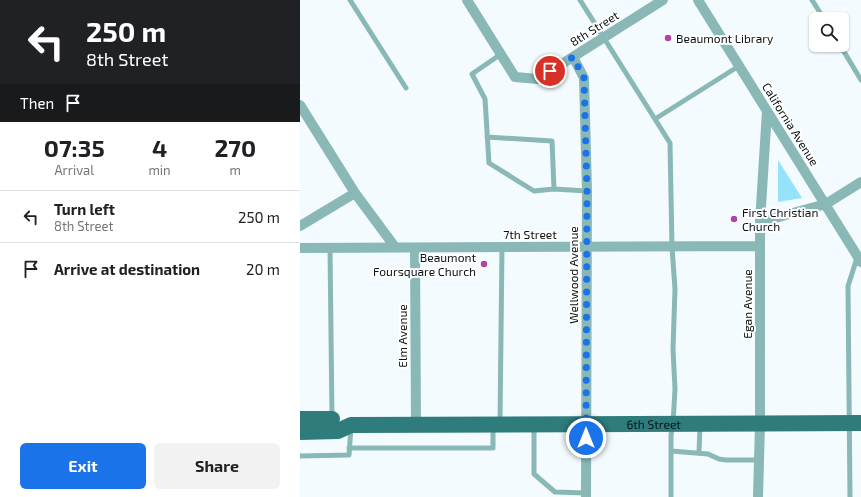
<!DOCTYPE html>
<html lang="en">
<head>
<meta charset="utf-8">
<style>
  body { margin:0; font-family:"Exo 2",sans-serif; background:#f2f2f2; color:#202124; height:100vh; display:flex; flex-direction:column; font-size:15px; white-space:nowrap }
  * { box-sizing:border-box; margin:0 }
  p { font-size:13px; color:#757577 }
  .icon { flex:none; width:22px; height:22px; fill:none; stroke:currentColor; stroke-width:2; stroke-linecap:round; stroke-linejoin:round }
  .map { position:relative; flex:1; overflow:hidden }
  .panel { display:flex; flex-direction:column; background:#fff; width:300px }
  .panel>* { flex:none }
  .guide { background:#202124; color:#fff; overflow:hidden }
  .buttons { position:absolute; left:509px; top:12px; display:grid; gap:8px }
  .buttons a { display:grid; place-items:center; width:40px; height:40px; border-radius:6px; background:#fff; box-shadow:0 1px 3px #0004; font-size:20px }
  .pin { position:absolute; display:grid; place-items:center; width:34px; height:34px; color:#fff; margin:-17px; border:2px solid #fff; border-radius:50%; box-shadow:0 1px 4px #0007 }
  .me { position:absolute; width:44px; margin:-22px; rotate:0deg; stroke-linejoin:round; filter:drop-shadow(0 0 3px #0008) }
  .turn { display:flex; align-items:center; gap:14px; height:84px; padding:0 20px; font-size:18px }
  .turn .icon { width:52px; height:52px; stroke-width:2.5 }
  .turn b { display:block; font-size:28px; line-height:34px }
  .then { display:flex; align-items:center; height:38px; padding:0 20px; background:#0003; gap:8px; font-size:15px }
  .eta { display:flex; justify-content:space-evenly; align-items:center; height:68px; text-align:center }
  .eta b { font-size:24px; font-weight:700; line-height:28px }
  .button { display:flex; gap:8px; margin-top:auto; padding:8px 20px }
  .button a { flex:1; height:46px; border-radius:6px; background:#1a73e8; color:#fff; font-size:16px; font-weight:700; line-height:46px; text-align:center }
  .button a+a { background:#f2f2f2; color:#202124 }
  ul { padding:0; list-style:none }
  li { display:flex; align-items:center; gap:12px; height:52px; padding:0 20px; border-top:1px solid #e0e0e0 }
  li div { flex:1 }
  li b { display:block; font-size:15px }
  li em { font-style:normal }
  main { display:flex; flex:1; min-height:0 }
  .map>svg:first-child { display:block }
  .park { fill:#94e3fb }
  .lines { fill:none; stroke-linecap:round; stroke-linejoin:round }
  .lane { stroke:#89b8b7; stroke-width:5 }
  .street { stroke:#89b8b7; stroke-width:10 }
  .primary { stroke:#2f7c7d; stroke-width:16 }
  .route { stroke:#1a73e8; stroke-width:7; stroke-dasharray:0 12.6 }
  .poi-dot { fill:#b044a3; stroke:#fff; stroke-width:1.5 }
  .labels { text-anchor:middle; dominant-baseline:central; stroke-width:4; stroke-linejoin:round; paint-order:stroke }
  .street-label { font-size:12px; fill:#0b1214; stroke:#fff }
  .poi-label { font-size:12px; fill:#0b1214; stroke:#fff; text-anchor:start }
</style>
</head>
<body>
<main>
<section class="panel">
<div class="guide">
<div class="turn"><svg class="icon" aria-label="left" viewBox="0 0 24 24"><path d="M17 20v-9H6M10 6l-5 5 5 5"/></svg><div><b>250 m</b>8th Street</div></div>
<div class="then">Then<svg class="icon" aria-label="arrive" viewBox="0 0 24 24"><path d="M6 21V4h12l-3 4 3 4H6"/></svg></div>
</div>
<div class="eta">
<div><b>07:35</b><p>Arrival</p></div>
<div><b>4</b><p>min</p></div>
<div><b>270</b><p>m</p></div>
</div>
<ul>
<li><svg class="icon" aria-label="left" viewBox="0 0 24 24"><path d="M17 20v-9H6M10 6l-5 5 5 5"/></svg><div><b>Turn left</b><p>8th Street</p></div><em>250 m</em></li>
<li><svg class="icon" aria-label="arrive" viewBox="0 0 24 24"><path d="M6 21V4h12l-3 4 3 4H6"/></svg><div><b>Arrive at destination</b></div><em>20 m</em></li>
</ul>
<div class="button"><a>Exit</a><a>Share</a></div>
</section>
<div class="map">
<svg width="561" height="497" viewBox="0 0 561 497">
  <rect width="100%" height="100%" fill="#f3fbfe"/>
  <path class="park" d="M478,160L502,198L478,202Z"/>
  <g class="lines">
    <path class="lane" d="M50,0L106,88
      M280,0L370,143L372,247L375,289L373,349L375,389L373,424L371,435V497
      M512,0L524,19
      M540,45L561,80
      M355,119L439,66
      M187,137L252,141L254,189L234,191L189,163L185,99L172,74L201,54
      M254,189L287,191
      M30,248L32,417
      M200,422L202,247
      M234,426V474L255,492L286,493
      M49,448H193V426
      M371,451L408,454L419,459L426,460H459
      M399,453L400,426
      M0,456L49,455L51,427
      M550,497L548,286L557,258"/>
    <path class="street" d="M167,0L215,77L238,79L363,0
      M398,0L561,262
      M273,57L284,78L287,191L286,497
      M0,105L55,193L95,247
      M460,222L526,204L561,182
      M0,226L55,193
      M0,248L460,246
      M115,248L116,425
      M458,497L460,424V222L467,111"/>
    <g class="primary">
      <path d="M0,419H32"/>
      <path id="s1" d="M0,432L38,431L51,425L561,423"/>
    </g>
  </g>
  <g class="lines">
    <path class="route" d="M250,71L273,57L284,78L287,191L286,438"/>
  </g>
  <g class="poi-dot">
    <circle cx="368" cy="38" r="4"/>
    <circle cx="434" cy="219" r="4"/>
    <circle cx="184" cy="264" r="4"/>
  </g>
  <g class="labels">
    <g class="street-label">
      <text transform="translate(294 28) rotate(-32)">8th Street</text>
      <text transform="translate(491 124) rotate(58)">California Avenue</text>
      <text x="230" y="234">7th Street</text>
      <text transform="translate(273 275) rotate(-90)">Wellwood Avenue</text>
      <text transform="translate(447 304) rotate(-90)">Egan Avenue</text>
      <text transform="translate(102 336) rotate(-90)">Elm Avenue</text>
      <text stroke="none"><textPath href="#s1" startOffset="355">6th Street</textPath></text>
    </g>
    <g class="poi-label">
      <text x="376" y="38">Beaumont Library</text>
      <text x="442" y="212">First Christian<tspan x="442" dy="14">Church</tspan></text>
      <text x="176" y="257" text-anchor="end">Beaumont<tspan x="176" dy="14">Foursquare Church</tspan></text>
    </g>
  </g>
</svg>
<div class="buttons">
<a><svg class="icon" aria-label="search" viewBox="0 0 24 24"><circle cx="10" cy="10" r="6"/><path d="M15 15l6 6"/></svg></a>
</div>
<div class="pin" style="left:250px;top:71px;background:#d93025"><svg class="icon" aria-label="arrive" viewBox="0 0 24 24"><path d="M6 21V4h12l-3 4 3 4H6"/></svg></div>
<svg class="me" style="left:286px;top:438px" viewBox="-20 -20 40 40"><circle r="17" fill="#1a73e8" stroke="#fff" stroke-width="3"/><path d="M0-11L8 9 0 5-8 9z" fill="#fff"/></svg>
</div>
</main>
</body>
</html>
